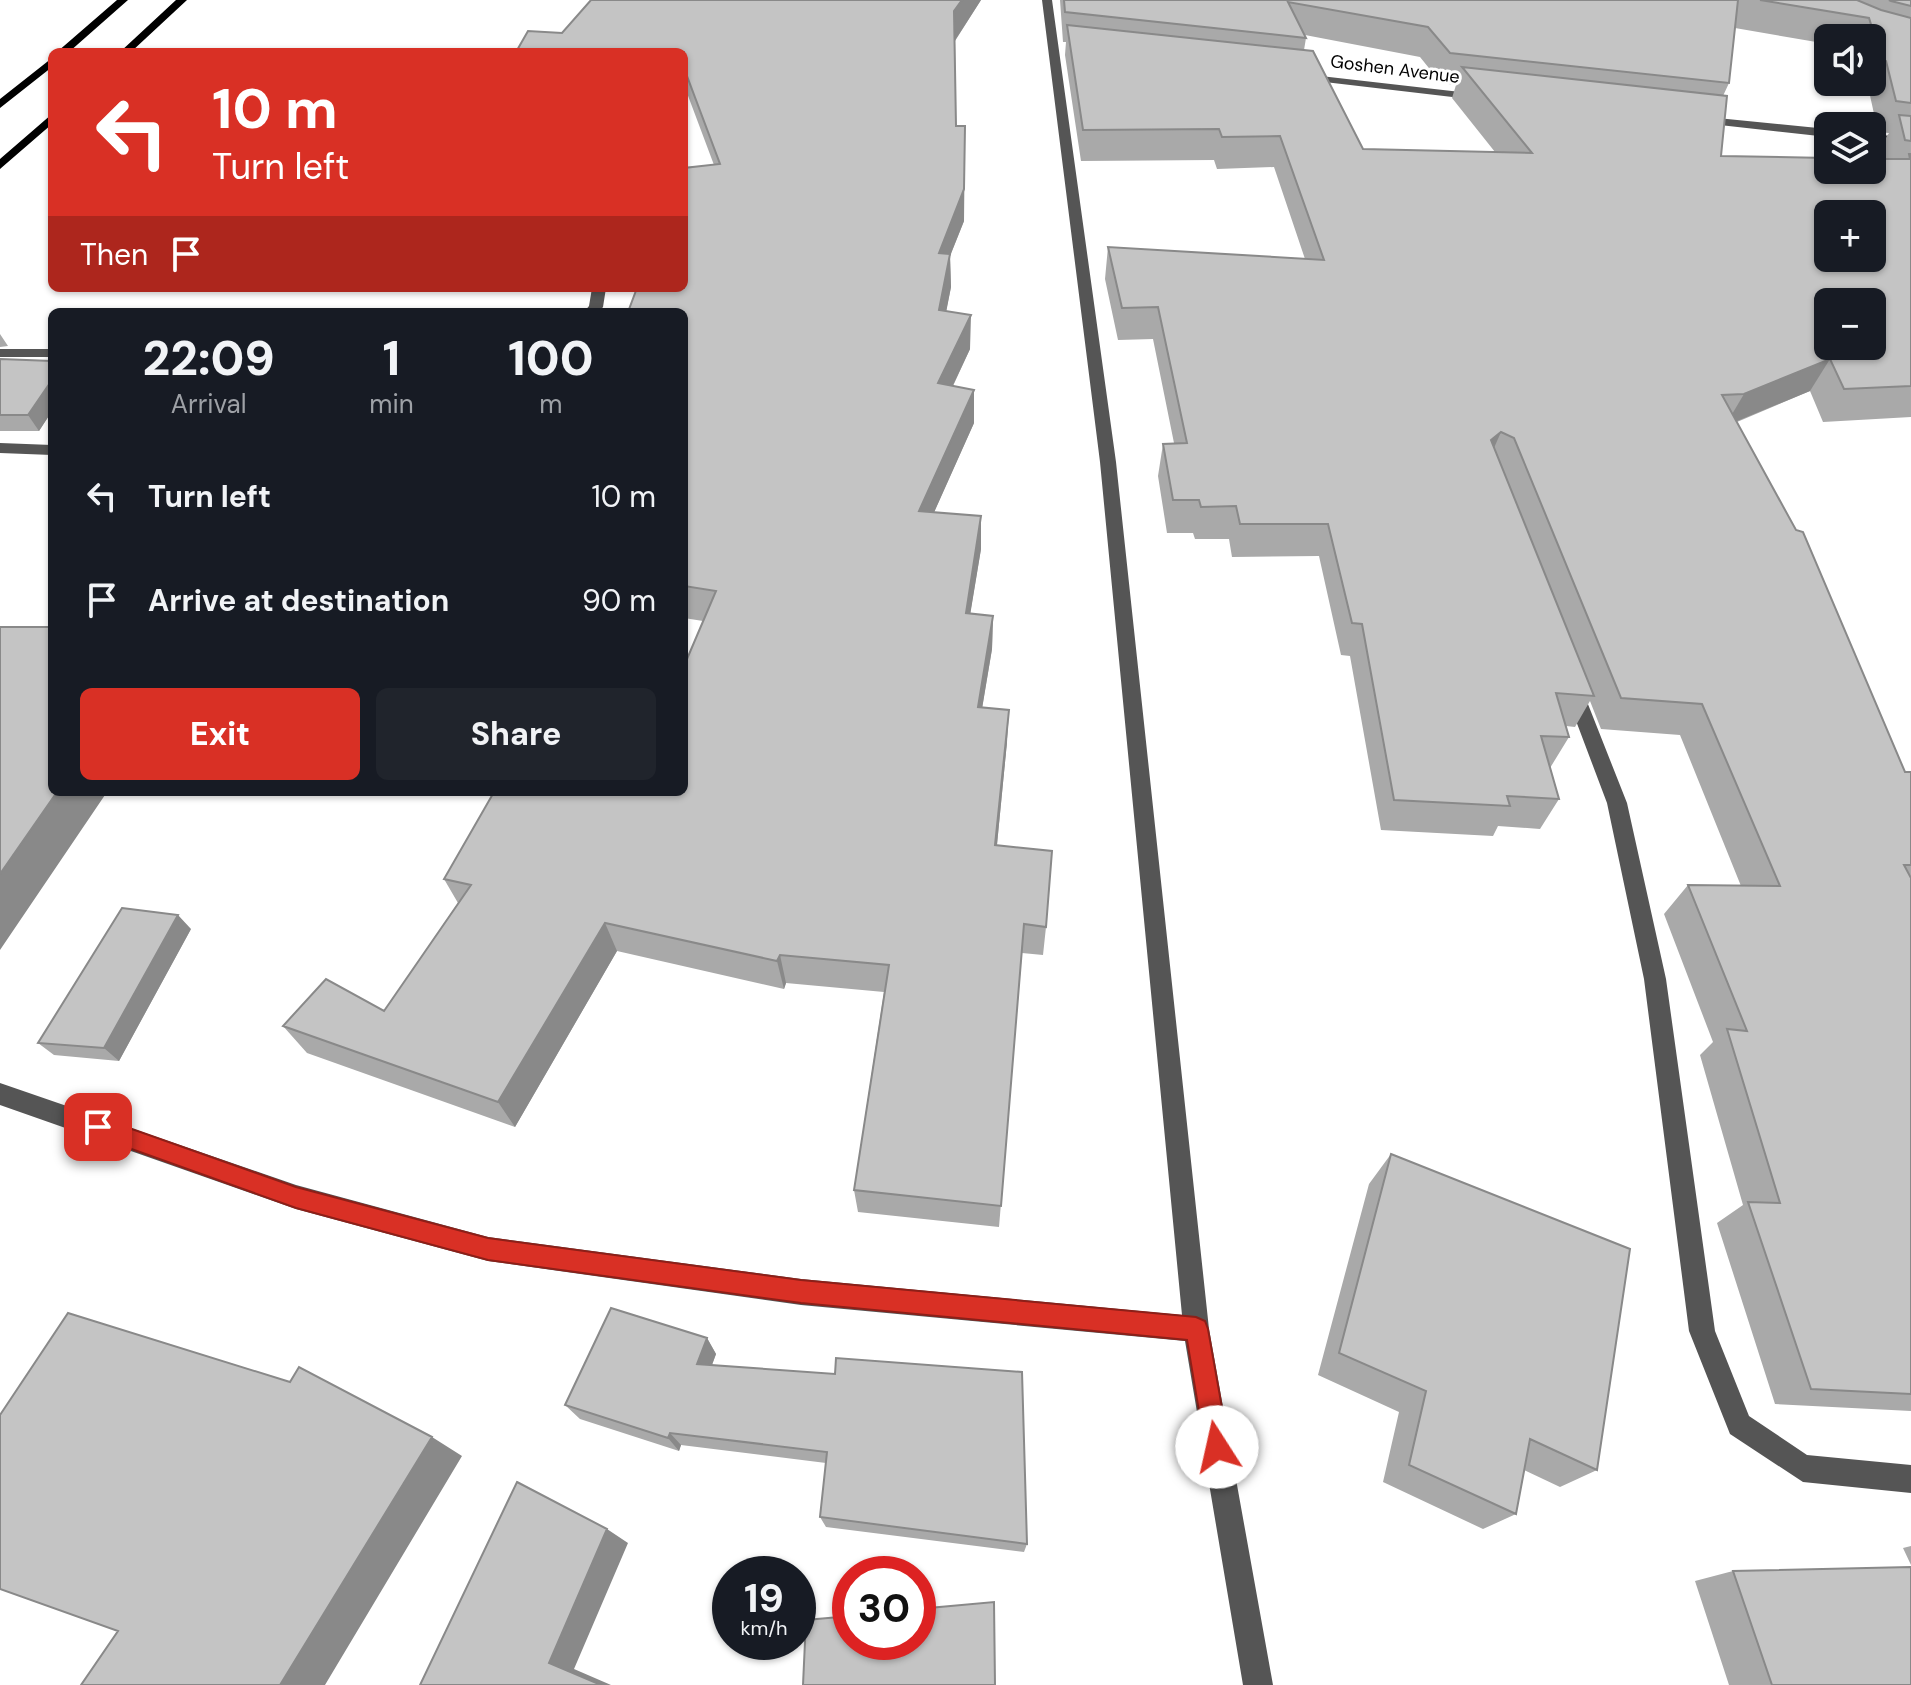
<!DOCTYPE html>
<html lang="en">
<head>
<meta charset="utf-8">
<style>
  body { margin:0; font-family:"DM Sans",sans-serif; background:#20242c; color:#f1f3f6; height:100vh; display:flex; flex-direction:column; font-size:30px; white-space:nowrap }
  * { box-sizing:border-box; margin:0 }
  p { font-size:26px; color:#9ea1a6 }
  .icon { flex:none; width:44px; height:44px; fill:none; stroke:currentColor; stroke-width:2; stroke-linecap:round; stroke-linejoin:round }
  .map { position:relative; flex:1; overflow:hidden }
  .sheet { position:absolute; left:48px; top:308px; width:640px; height:488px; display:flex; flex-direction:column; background:#171b24; border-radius:12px; box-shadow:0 2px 6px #0004 }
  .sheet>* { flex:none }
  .banner { position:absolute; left:48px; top:48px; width:640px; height:244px; border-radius:12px; box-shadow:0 2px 6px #0004; background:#d93025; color:#fff; overflow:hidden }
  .fabs { position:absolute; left:1814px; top:24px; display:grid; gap:16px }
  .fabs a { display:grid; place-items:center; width:72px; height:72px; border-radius:12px; background:#171b24; box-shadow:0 2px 6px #0004; font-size:40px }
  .speed { position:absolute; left:712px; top:1556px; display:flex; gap:16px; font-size:40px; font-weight:700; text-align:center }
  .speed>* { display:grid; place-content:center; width:104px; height:104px; border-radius:50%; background:#171b24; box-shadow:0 2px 6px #0004; line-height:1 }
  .speed small { font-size:20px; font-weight:400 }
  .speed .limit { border:12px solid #d22; background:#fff; color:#111 }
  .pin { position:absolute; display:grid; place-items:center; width:68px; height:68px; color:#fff; margin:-34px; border-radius:16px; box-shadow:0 4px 12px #0006 }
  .me { position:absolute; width:88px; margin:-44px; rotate:350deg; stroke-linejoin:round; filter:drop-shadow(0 0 6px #0008) }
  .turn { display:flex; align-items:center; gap:28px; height:168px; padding:0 32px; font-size:36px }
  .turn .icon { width:104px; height:104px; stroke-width:2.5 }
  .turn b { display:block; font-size:56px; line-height:68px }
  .then { display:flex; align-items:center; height:76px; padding:0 32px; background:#0003; gap:16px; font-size:30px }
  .eta { display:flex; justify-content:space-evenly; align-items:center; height:136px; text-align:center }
  .eta b { font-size:48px; font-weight:800; line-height:56px }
  .button { display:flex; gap:16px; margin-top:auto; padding:16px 32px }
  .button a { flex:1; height:92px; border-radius:12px; background:#d93025; color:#fff; font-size:32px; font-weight:800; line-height:92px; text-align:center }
  .button a+a { background:#20242c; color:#f1f3f6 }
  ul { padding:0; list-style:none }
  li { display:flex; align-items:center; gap:24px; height:104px; padding:0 32px }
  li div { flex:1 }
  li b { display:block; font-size:30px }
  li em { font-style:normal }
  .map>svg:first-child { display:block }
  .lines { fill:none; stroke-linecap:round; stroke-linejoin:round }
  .minor { fill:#555; fill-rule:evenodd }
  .major { fill:#000; fill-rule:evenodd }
  .wall { fill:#a9a9a9; fill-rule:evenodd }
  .shaded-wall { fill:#898989 }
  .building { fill:#c4c4c4; stroke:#898989; stroke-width:2; fill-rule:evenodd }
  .route { fill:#d93025; stroke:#8d1f18; stroke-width:2 }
  .labels { text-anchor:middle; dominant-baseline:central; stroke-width:6; stroke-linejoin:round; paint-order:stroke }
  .far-street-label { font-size:18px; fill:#000; stroke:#fff }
</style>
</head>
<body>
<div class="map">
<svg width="1911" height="1685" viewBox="0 0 1911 1685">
  <rect width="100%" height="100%" fill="#fff"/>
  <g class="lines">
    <path class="minor" d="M1042,0H1052L1116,462L1209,1329L1273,1685H1243L1185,1341L801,1305L488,1261L296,1209L0,1105V1083L296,1185L488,1237L801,1279L1182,1315L1100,462Z
      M1303,74L1478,94L1484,97L1478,100L1299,79L1297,77Z
      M1697,116L1828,129V137L1693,122L1691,120Z
      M1872,134L1911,138V146L1872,142Z
      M592,288H606L603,307L599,312H584L589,306Z
      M0,349H52V357H0Z
      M0,443L52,445V455L0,453Z
      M1573,682L1582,689L1627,803L1666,979L1715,1331L1749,1416L1807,1455L1911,1465V1493L1803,1482L1730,1434L1689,1331L1644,979L1607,803L1564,689Z"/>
    <path class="major" d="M117,0H128L69,52H57Z
      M176,0H187L131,52H120Z
      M52,58V67L0,108V99Z
      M52,114V124L0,169V159Z"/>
  </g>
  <path class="wall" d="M591,0H981L955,41L956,126L964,221L950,256L951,287L946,311L970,349L953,386L974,423L934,512L981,516V549L970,614L993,616L992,649L982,708L1007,742L997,845L1046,927L1043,955L1022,953L999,1227L858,1212L854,1190L884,992L786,983L784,989L617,951L515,1127L307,1053L283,1026L384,1011L458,903L444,879L684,792L688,658L703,621L684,618V312L714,165L687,93L684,94V52L562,33Z
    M1060,0H1911V417L1823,422L1810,391L1737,422L1905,772H1911V1411L1775,1404L1717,1223L1743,1205L1700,1055L1713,1042L1664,914L1688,885L1741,886L1680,735L1601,729L1590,701L1575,727L1566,726L1569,737L1550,768L1559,799L1540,829L1498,826L1493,836L1381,830L1350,656L1341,655L1319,556L1232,557L1229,539H1195L1193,533H1167L1158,476L1163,444L1174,443L1153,339L1118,340L1105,279L1108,247L1305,259L1274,167L1217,169L1214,160L1081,161L1065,55L1066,42H1063ZM1735,28L1828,44V38H1872V82H1863L1865,91H1869L1878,132L1889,133L1881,146L1884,159L1721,156L1723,96L1729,83ZM1305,35L1420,57L1441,83L1456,85L1452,98L1495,152L1363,149L1304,50L1306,38Z
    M0,334L8,346L0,347Z
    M0,359L52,361V411L39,431H0Z
    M191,929L119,1061L54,1055L38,1043Z
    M1391,1154L1597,1470L1560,1487L1524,1470L1516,1514L1483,1529L1383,1482L1399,1412L1318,1375L1369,1184Z
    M707,1338L716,1354L712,1365L1027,1544L1024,1552L826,1527L820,1517L826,1463L681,1445L679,1451L580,1419L565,1405Z
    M1911,1546V1565L1903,1548Z
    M1733,1571L1911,1685H1729L1695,1581Z"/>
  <path class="shaded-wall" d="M962,0H981L954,42V11Z
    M965,126L964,221L950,256L951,287L940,344L939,253Z
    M971,315L970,349L938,417V383Z
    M1830,359L1810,391L1725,426L1744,394Z
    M52,380V411L39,431L28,415Z
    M974,390V423L920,544L919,511Z
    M1501,432L1487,464L1491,440Z
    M981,516V549L965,646L966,613Z
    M993,616L992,649L977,739L978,707Z
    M1009,710L1007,742L994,875L995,845Z
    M57,792H107L0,950V874Z
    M178,915L191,929L119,1061L104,1048Z
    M605,923L617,951L515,1127L498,1102Z
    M780,955L786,983L784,989L777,961Z
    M707,1338L716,1354L707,1378L697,1364Z
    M670,1433L681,1445L679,1451L668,1438Z
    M432,1437L462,1456L325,1685H280Z
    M607,1529L628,1543L574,1669L611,1685H601L549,1663Z"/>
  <path class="building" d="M591,0H962L954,11L956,126H965L964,189L939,253L950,254L939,310L971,315L938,383L974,390L919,511L981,516L966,613L993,616L978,707L1009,710L995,845L1052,851L1046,927L1024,924L1001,1206L854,1190L889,965L780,955L777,961L605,923L498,1102L283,1026L326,979L384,1011L471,885L444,879L494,792H684V666L716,591L684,586V312H628L637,288H684V168L720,164L684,68V52H516L528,31L562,33Z
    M1064,0H1738L1729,83L1450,53L1428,27L1288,2L1306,38L1065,12Z
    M1760,0H1857L1881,10L1911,18V103L1896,101L1886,61L1882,60L1869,18Z
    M1889,0H1911V6L1891,1Z
    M1067,25L1313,51L1363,149L1532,153L1462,67L1727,96L1721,156L1828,158V170H1872V159H1910L1909,154H1911V386L1844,389L1830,359L1744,394L1722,395L1796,530L1803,532L1905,772H1911V865H1904L1911,878V1394L1811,1389L1748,1202L1780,1203L1727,1029L1747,1031L1688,885L1780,886L1702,704L1621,698L1514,438L1501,432L1491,440L1594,696L1556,693L1569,737L1541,736L1559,799L1507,796L1510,806L1394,800L1362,624L1352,623L1328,524H1240L1236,506L1201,507L1199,500H1173L1163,444L1187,443L1158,307L1122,308L1108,247L1324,260L1280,136L1222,137L1219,129L1083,130ZM1828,214H1872V258H1828ZM1828,302H1872V346H1828Z
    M1899,115L1911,116V141L1905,140Z
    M0,359L52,361V380L28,415H0Z
    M0,627H52V792H57L0,874Z
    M122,908L178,915L104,1048L38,1043Z
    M1391,1154L1630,1249L1597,1470L1530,1439L1516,1514L1409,1465L1426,1391L1339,1353Z
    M611,1308L707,1338L697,1364L835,1374L836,1358L1022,1372L1027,1544L820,1517L827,1452L670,1433L668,1438L565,1405Z
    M68,1313L290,1382L299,1367L432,1437L280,1685H81L118,1631L0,1589V1415Z
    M517,1482L607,1529L549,1663L601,1685H420Z
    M1911,1567V1685H1772L1733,1571Z
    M994,1602L995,1685H803L806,1620L850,1616V1642H918V1609Z"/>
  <path class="route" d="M98,1117L296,1187L488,1238L801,1280L1196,1317L1205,1321L1208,1329L1229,1447L1226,1456L1217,1460L1208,1456L1205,1447L1187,1340L801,1303L488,1260L296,1208L98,1137L90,1134L87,1127L90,1120Z"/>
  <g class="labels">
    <g class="far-street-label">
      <text transform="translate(1395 69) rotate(7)">Goshen Avenue</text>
    </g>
  </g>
</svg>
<div class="fabs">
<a><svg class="icon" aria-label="sound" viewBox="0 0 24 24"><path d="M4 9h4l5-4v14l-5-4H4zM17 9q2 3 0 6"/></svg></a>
<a><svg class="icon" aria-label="layers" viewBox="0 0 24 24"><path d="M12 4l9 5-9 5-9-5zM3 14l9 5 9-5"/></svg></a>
<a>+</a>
<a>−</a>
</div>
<div class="speed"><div>19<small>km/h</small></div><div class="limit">30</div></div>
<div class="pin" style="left:98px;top:1127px;background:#d93025"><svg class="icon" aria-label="arrive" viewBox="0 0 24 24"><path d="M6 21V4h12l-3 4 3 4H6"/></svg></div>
<svg class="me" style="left:1217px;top:1447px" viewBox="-20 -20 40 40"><circle r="19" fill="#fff"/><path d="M0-13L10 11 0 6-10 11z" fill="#d93025"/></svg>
<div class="banner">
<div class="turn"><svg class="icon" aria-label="left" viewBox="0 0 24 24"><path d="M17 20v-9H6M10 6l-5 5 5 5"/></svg><div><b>10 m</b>Turn left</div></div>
<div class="then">Then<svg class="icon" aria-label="arrive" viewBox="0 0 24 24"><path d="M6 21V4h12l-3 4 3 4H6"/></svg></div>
</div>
<section class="sheet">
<div class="eta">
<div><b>22:09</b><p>Arrival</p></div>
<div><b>1</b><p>min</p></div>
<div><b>100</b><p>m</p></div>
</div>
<ul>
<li><svg class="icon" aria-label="left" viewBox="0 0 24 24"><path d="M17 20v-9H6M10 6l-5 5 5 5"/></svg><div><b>Turn left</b></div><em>10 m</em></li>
<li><svg class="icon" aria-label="arrive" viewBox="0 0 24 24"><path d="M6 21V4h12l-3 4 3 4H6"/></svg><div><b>Arrive at destination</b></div><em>90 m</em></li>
</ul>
<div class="button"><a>Exit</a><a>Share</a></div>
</section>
</div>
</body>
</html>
